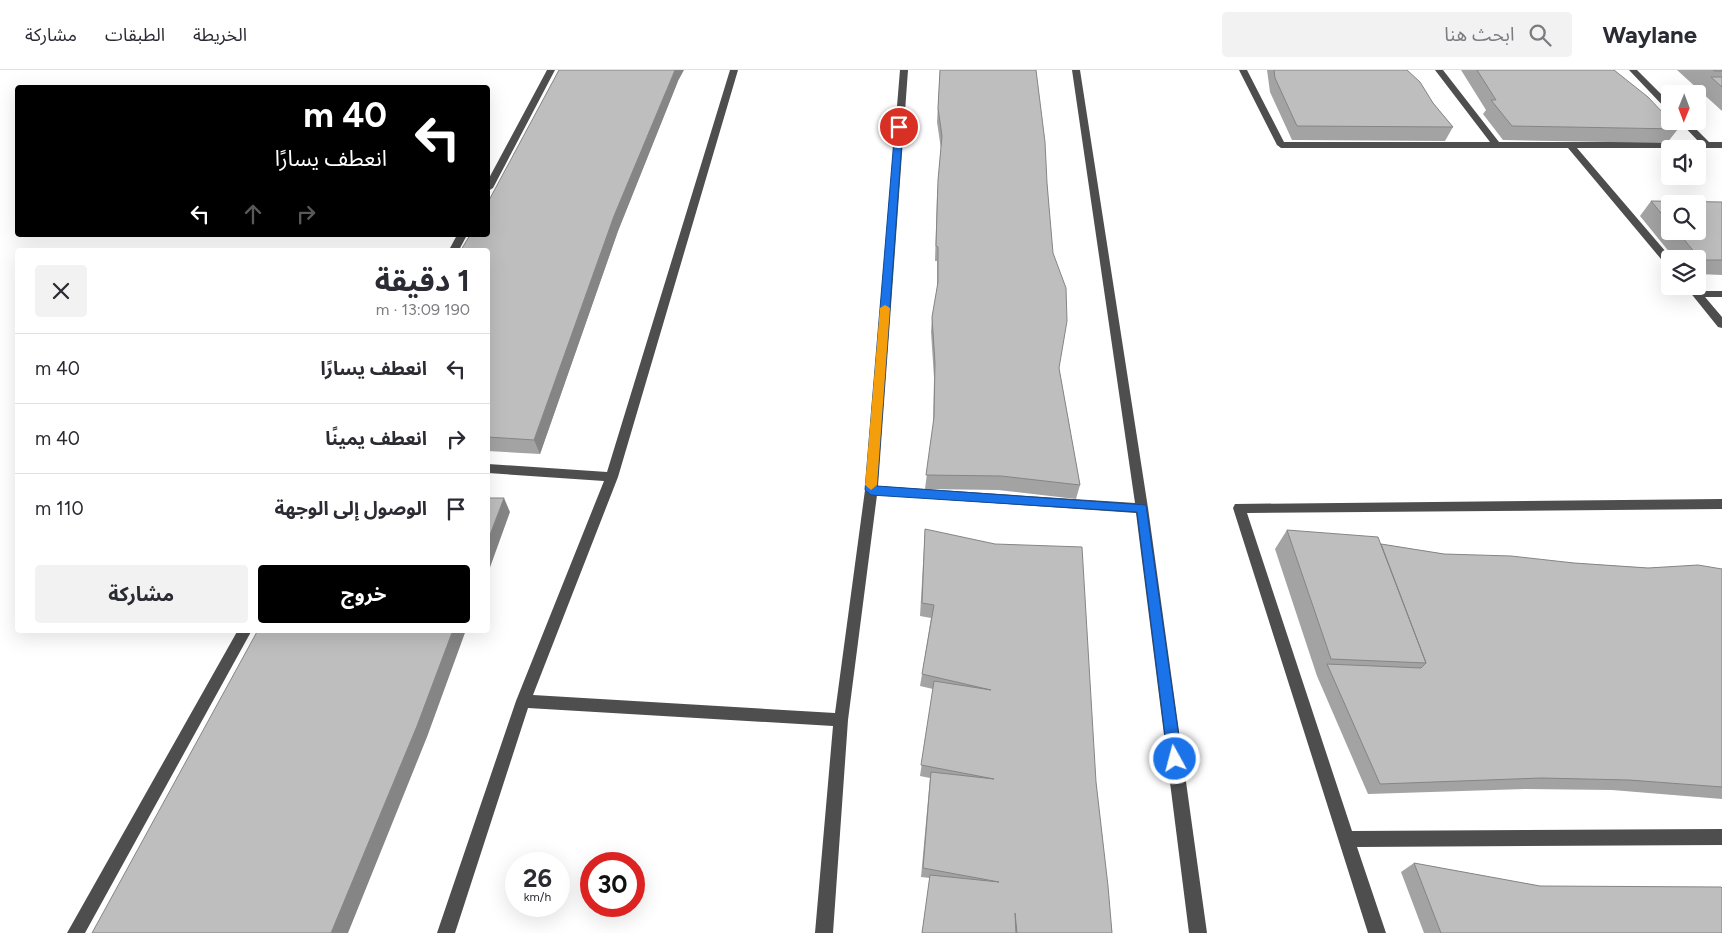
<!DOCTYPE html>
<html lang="ar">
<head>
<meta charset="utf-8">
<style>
  body { margin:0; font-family:Figtree,"Noto Sans Arabic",sans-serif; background:#f2f2f3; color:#2b2b33; direction:rtl; height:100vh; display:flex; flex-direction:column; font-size:19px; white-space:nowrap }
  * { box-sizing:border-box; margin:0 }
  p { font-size:16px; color:#7c7c81 }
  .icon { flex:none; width:28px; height:28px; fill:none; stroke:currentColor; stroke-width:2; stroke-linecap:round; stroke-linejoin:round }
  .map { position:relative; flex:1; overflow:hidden; direction:ltr }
  .drawer { position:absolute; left:15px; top:178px; width:475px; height:385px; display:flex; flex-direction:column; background:#fff; border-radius:5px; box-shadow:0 5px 20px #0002; direction:rtl }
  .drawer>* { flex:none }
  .guide { position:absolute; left:15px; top:15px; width:475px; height:152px; border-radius:5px; box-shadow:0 5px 20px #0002; direction:rtl; background:#000; color:#fff; overflow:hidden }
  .needle { width:32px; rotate:181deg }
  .controls { position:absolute; left:1661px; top:15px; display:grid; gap:10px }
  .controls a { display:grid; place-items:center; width:45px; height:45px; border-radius:5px; background:#fff; box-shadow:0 5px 20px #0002; font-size:25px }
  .speed { position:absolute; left:505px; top:782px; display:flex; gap:10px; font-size:25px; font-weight:700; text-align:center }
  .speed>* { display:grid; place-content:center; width:65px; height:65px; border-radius:50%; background:#fff; box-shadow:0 5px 20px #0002; line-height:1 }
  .speed small { font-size:12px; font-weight:400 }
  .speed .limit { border:8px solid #d22; background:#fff; color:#111 }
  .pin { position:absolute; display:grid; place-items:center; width:42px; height:42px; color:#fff; margin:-21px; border:2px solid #fff; border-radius:50%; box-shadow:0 1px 5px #0007 }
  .me { position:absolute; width:55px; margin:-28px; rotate:353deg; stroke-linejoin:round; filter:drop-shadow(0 0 4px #0008) }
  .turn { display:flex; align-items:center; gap:18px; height:105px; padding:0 20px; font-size:22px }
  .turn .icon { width:65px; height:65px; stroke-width:2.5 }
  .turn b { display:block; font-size:35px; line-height:42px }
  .lanes { display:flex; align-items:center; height:48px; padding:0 20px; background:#0003; justify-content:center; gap:25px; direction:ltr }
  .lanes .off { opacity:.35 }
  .round { display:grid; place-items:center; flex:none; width:52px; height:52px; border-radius:5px; background:#f2f2f3 }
  .overview { display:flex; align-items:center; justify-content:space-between; height:85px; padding:0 20px }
  h1 { font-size:30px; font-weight:700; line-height:38px }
  .action { display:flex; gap:10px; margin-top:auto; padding:10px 20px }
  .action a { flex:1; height:58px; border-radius:5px; background:#000; color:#fff; font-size:20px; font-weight:700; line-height:58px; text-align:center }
  .action a+a { background:#f2f2f3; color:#2b2b33 }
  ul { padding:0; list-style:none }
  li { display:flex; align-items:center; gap:15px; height:70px; padding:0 20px; border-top:1px solid #e1e1e2 }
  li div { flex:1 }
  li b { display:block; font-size:19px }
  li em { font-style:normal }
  header { display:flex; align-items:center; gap:30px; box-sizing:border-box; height:70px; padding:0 25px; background:#fff; border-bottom:1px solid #e1e1e2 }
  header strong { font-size:24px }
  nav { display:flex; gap:28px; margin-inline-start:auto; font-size:18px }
  .search { width:350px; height:45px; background:#f2f2f3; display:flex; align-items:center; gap:12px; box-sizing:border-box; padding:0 18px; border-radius:5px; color:#7c7c81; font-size:19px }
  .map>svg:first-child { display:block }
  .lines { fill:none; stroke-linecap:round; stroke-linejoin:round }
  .minor { fill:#4e4e4e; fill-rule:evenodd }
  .wall { fill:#a3a3a3; fill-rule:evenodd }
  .shaded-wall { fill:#858585 }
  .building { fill:#bebebe; stroke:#858585 }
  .route { fill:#1a73e8; stroke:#114b97 }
  .slow { fill:#f59e0b }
</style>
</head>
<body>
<header>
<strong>Waylane</strong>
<div class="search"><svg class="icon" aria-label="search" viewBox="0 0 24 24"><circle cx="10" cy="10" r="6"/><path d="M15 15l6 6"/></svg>ابحث هنا</div>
<nav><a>الخريطة</a><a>الطبقات</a><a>مشاركة</a></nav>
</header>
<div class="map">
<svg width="1722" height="863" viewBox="0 0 1722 863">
  <rect width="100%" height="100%" fill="#fff"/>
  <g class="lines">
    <path class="minor" d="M547,0H555L493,118L488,121V110Z
      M730,0H738L618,407L533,625L835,643L865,420L900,0H908L878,416L1135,433L1072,0H1080L1148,438L1207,863H1189L1136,443L877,425L848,650L833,863H815L833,656L528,638L455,863H437L516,631L604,411L488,403V394L607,402Z
      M1239,0H1247L1284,72H1490L1435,0H1443L1499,72H1699L1679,51H1688L1709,72H1722V78H1577L1672,189H1670V196L1666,195L1568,78H1281L1277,75Z
      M1629,0H1637L1670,33V41L1667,40Z
      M457,165H467L459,180H449Z
      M1685,216H1696L1700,221H1722V227H1705L1722,247V258L1718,257Z
      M1722,429V439L1247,443L1352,761L1722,759V775L1357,777L1386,863H1368L1233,438L1235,434Z
      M238,560H252L85,863H67Z"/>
  </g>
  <path class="wall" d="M940,0L1047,113L1059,298L1080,415L1076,429L998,420L925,419L933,356L934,308L931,262L932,247L937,219V191H935L937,125L941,79L937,52Z
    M1267,0H1407L1433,33L1453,57L1445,71L1292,70L1270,22Z
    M1461,0H1614L1678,59L1667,73L1503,70L1483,44L1486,40Z
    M1677,0H1722V41Z
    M678,11L618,161L540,384L488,381V180Z
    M1651,131L1722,132V205L1698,204V189H1675L1640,146ZM1670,134L1698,161H1670Z
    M925,459L1096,712L1112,863H922L930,808L921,807L930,708L920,706L933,619L920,616L922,604L931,548L920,546Z
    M1287,460L1381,474L1444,484L1648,498L1722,499V729L1612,720L1525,719L1368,724L1317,606L1275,479Z
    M1414,793L1540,816L1722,863H1424L1401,802Z"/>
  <path class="shaded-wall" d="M675,0H684L678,11L618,161L540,384L534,370L614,146Z
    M504,428L510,442L488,503V470Z
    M453,560H466L427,667L348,863H331Z"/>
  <path class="building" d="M559,0H675L614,146L534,370L488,367V180H461L470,165H488V132Z
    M940,0H1036L1045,72L1047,113L1053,183L1066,218L1067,251L1059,298L1080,415L1001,406L926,405L934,347L935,293L932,247L938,212V177L936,176L938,110L942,66L938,38Z
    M1274,0H1407L1420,12L1433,33L1453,57L1297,56L1275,8Z
    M1477,0H1614L1648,27L1678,59L1512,56L1491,30H1496Z
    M1713,0H1722V1H1715Z
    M1711,7H1722V17Z
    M1651,131L1722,132V190H1701L1677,161H1698V134H1670V154Z
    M488,428H504L488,470Z
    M925,459L995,474L1082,477L1096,712L1108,816L1112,863H1017L1015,843L1016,863H922L930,805L999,812L923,798L931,702L994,709L921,695L934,611L991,620L922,604L934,535L922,533Z
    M1287,460L1378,467L1426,593L1331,589Z
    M1381,474L1444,484L1511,486L1574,493L1648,498L1698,495L1722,499V717L1629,710L1541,708L1380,714L1327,594L1421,598L1426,593Z
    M258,560H453L417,656L331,863H92Z
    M1414,793L1540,816L1721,817L1722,818V863H1441Z"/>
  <path class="route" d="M899,55L903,57L877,416L1146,435L1182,689L1180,694L1175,696L1170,694L1168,689L1137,442L871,425L865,420L895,57Z"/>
  <path class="slow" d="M885,235L890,238L877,415L871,420L865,415L880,238Z"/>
</svg>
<div class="controls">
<a><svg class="needle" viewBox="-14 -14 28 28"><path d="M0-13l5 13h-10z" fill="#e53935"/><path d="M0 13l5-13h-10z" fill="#7c7c81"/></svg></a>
<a><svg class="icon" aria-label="sound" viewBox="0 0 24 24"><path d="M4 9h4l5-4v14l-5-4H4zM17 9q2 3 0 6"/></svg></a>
<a><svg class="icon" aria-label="search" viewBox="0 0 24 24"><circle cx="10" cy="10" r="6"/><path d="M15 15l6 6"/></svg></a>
<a><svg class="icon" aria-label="layers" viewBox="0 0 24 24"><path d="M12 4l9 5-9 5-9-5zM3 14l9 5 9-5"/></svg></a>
</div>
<div class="speed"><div>26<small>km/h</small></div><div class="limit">30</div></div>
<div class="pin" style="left:899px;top:57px;background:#d93025"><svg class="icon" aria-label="arrive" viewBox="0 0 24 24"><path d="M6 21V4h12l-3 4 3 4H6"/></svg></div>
<svg class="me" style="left:1175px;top:689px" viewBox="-20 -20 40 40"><circle r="17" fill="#1a73e8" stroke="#fff" stroke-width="3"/><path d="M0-11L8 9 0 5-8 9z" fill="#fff"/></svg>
<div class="guide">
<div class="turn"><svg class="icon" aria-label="left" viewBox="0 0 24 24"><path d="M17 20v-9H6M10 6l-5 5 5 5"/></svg><div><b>40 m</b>انعطف يسارًا</div></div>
<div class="lanes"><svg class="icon" aria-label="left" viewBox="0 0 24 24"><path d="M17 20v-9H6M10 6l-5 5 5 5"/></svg><svg class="icon off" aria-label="ahead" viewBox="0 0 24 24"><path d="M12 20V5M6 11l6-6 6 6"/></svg><svg class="icon off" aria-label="right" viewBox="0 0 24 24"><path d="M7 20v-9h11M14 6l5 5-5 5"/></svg></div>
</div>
<section class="drawer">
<div class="overview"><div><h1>1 دقيقة</h1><p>190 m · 13:09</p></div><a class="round"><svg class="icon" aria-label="close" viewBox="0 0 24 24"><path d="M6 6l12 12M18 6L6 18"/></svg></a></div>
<ul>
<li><svg class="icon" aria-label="left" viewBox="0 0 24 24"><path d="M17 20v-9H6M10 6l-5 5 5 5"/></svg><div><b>انعطف يسارًا</b></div><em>40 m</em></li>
<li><svg class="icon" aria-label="right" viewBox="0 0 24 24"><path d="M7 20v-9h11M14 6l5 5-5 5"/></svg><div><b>انعطف يمينًا</b></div><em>40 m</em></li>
<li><svg class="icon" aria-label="arrive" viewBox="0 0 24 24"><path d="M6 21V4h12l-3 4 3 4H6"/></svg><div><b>الوصول إلى الوجهة</b></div><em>110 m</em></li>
</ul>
<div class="action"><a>خروج</a><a>مشاركة</a></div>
</section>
</div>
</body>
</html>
